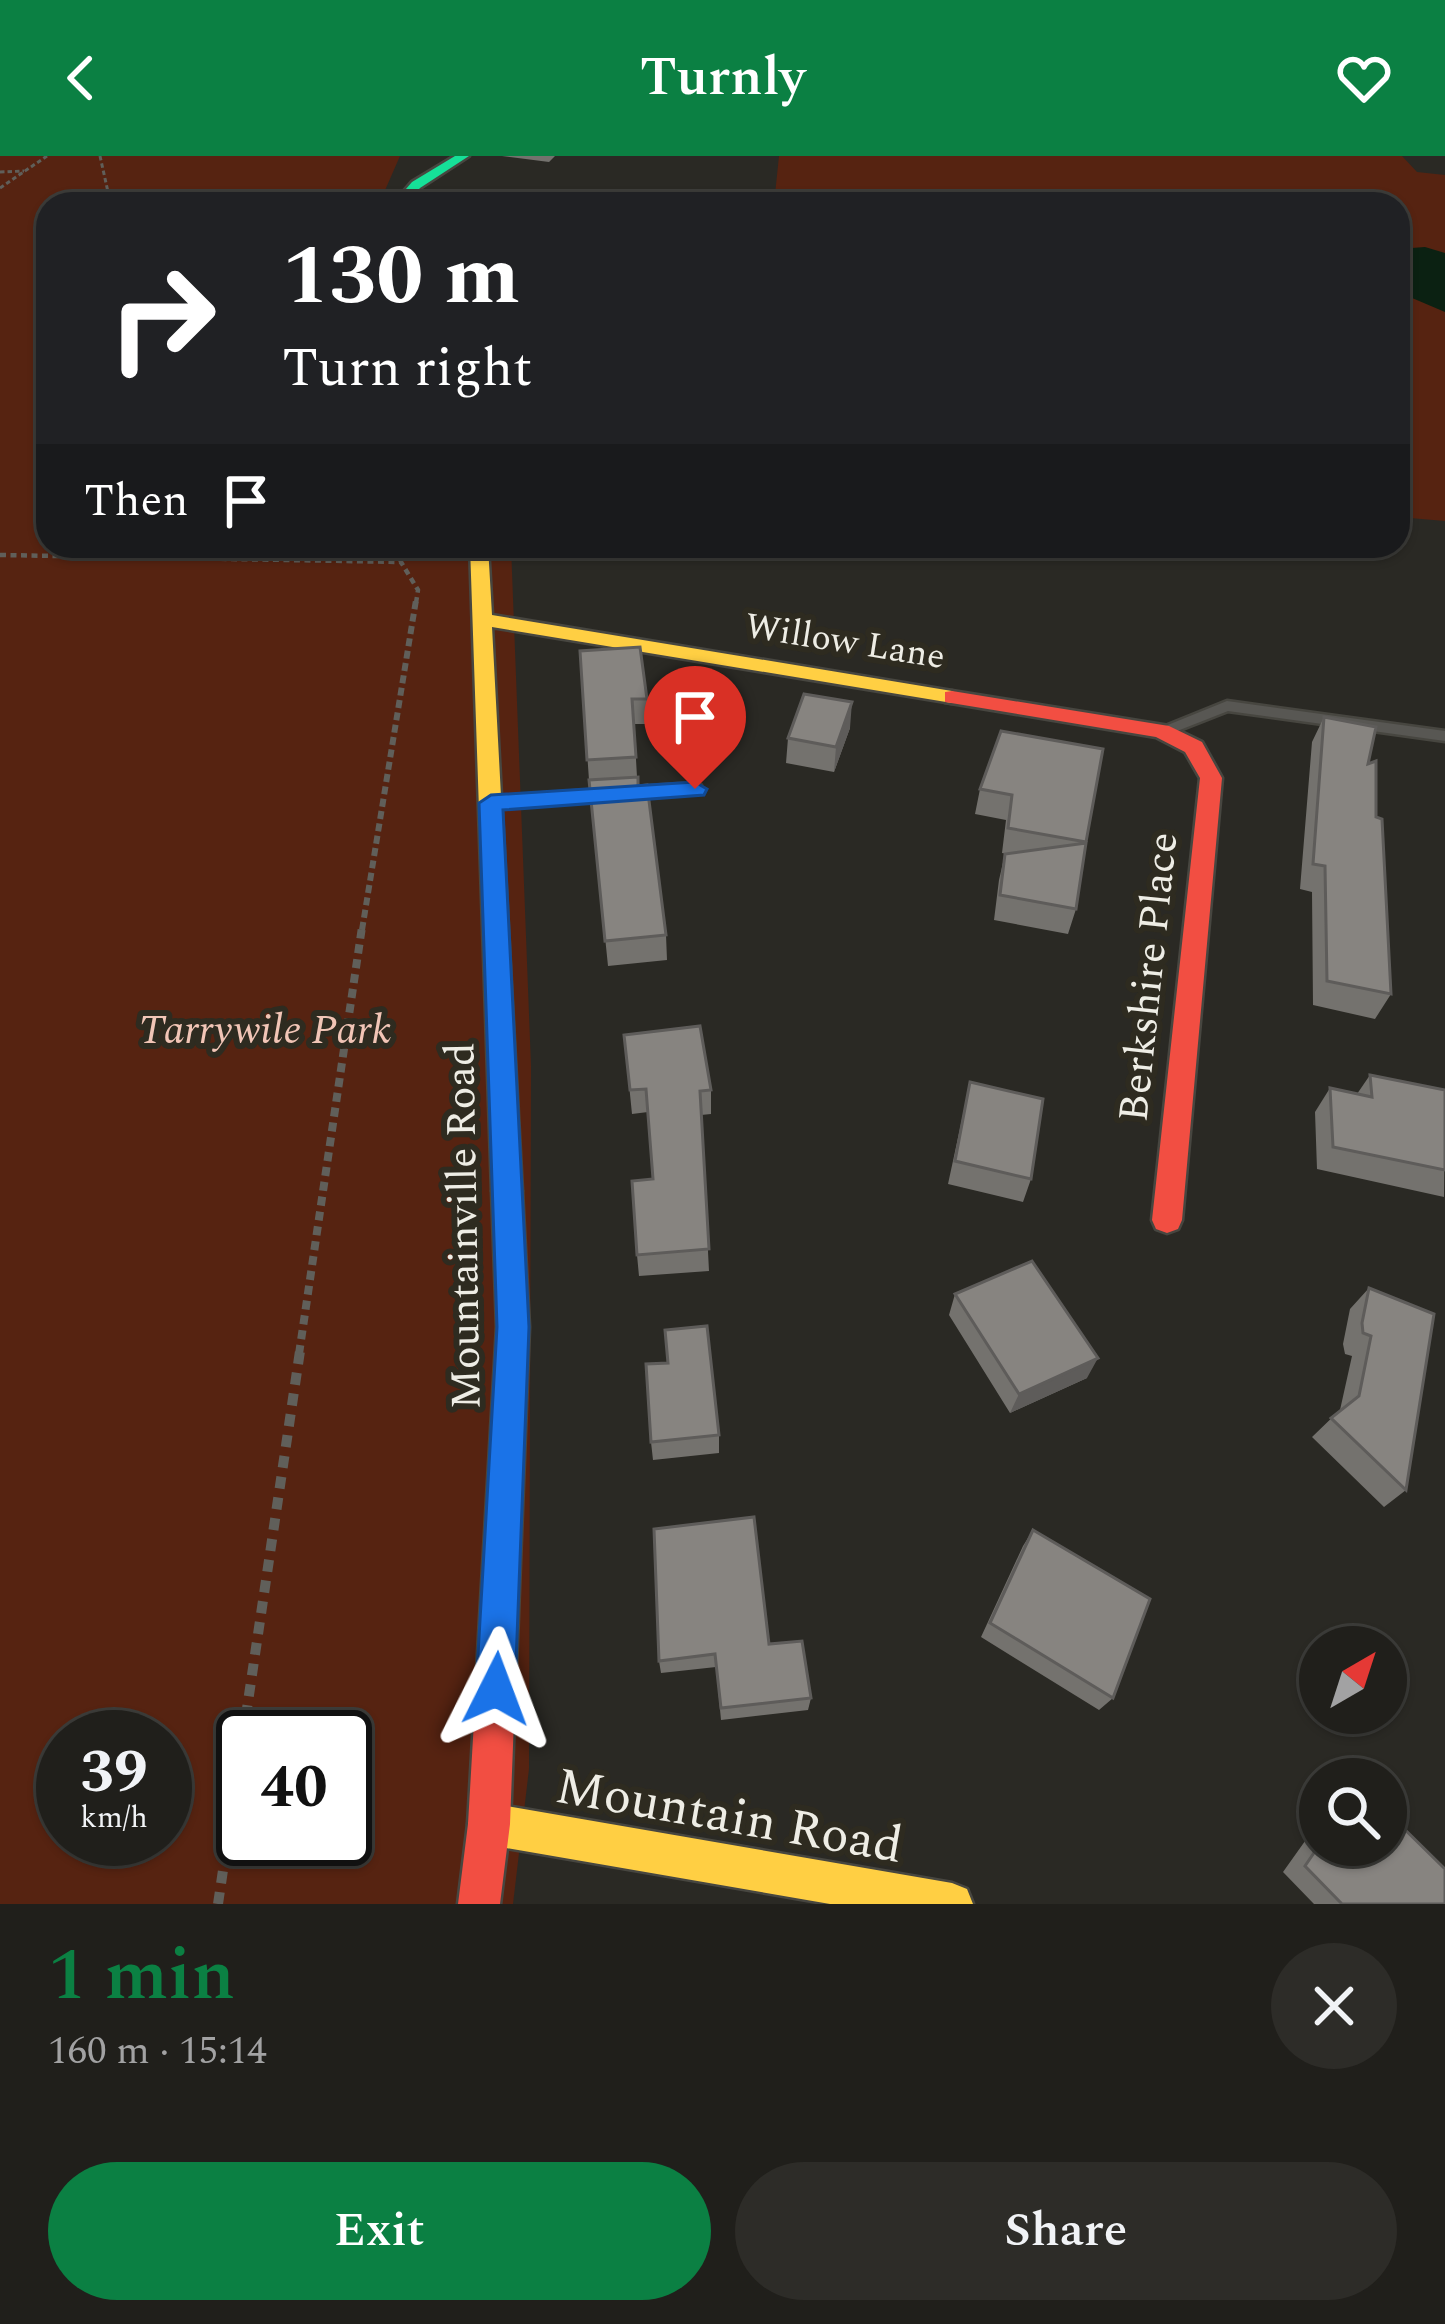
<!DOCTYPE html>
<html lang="en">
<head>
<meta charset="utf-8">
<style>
  body { margin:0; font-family:Spectral,serif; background:#2d2c28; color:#f1f3f6; height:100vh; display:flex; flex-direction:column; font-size:45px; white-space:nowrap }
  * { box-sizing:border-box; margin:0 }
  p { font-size:39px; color:#a2a2a3 }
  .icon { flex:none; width:66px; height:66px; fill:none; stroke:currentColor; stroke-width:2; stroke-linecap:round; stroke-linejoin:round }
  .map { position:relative; height:1748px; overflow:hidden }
  .side { display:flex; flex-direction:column; background:#201f1b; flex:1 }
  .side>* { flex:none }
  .banner { position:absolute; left:36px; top:36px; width:1374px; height:366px; border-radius:36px; box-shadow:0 3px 9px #0004,0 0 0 3px #3d3d3a; background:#202124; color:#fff; overflow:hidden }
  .needle { width:78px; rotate:39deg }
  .controls { position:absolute; left:1299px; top:1470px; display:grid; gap:24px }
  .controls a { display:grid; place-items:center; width:108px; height:108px; border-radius:50%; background:#201f1b; box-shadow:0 3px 9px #0004,0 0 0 3px #3d3d3a; font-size:60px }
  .speed { position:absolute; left:36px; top:1554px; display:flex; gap:24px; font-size:60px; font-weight:700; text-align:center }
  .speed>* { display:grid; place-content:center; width:156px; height:156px; border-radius:50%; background:#201f1b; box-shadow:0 3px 9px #0004,0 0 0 3px #3d3d3a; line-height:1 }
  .speed small { font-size:30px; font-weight:400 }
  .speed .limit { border:6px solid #111; border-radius:18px; background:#fff; color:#111 }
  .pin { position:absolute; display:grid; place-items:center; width:102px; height:102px; color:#fff; margin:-123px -51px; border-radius:50% 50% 50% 0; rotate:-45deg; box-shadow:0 0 12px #0007 }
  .pin .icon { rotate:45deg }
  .me { position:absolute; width:132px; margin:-66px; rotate:3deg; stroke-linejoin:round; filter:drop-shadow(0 0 9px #0008) }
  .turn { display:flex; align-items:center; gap:42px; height:252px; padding:0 48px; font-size:54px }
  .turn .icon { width:156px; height:156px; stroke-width:2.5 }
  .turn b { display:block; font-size:84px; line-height:102px }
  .then { display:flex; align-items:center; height:114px; padding:0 48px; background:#0003; gap:24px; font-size:45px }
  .round { display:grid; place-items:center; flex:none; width:126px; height:126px; border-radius:63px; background:#2d2c28 }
  .overview { display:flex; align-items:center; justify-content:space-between; height:204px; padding:0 48px }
  h1 { font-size:72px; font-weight:600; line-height:90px; color:#0b8043 }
  .button { display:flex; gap:24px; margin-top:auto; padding:24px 48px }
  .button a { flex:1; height:138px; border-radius:72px; background:#0b8043; color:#fff; font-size:48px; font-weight:600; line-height:138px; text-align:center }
  .button a+a { background:#2d2c28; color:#f1f3f6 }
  header { display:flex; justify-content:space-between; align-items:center; height:156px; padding:0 48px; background:#0b8043; color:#fff; font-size:54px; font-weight:600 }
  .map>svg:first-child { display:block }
  .green { fill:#562311; fill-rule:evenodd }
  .water { fill:#0b2112 }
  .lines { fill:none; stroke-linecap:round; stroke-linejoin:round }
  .lane-casing { stroke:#474640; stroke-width:5 }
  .fast-casing { stroke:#474640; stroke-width:5 }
  .slow-casing { stroke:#474640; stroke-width:5 }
  .jam-casing { stroke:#474640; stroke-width:5 }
  .path-far4 { stroke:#605f5a; stroke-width:3; stroke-dasharray:4.5 3; stroke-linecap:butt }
  .path-far3 { stroke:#605f5a; stroke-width:4.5; stroke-dasharray:6 4.5; stroke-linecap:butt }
  .path-far2 { stroke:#605f5a; stroke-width:6; stroke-dasharray:8 4.5; stroke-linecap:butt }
  .path-far1 { stroke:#605f5a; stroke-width:8; stroke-dasharray:9 6; stroke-linecap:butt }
  .path { stroke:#605f5a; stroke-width:10; stroke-dasharray:12 9; stroke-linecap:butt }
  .lane { fill:#585753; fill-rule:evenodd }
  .fast { fill:#16e098; fill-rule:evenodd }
  .slow { fill:#ffcf43; fill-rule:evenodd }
  .jam { fill:#f24e42; fill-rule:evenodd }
  .wall { fill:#74726e }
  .shaded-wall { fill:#5e5c5a }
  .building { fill:#878480; stroke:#5e5c5a; stroke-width:3 }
  .route { fill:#1a73e8; stroke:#114b97; stroke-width:3 }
  .labels { text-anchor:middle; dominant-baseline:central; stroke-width:12; stroke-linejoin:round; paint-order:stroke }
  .far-street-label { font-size:36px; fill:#eeede5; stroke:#2e2b20 }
  .street-label { font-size:42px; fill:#eeede5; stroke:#2e2b20 }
  .park-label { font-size:42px; font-style:italic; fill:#f1c5b6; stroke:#2e2b20 }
  .near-street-label { font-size:51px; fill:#eeede5; stroke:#2e2b20 }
</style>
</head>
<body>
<header><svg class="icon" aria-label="back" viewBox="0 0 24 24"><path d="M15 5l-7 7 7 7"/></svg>Turnly<svg class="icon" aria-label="heart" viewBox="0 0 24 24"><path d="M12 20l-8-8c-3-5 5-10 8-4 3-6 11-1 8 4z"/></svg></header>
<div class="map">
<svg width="1445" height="1748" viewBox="0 0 1445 1748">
  <rect width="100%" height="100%" fill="#2a2924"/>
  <path class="green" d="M0,0H400L379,48H48V390H511L531,910L529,1613L513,1748H0ZM63,1581H165V1683H63ZM243,1581H345V1683H243Z
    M779,0H1402L1417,16L1445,19V365L1398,361V48H774Z"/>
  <path class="water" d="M1425,91L1445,97V156L1398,136V93Z"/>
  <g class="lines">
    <g class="lane-casing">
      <path id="lane" d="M1227,545L1445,575V585L1228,555L1167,579H1155L1153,575Z
        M695,627L701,629V637L491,653L482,647L491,641Z"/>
    </g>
    <g class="fast-casing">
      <path id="fast" d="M455,0H469L420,32L406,48H393L412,26Z"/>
    </g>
    <g class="slow-casing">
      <path id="slow" d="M470,390H488L492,459L952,535L963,541L952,547L492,471L522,1035L518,1044L507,1048L496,1044L492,1035Z
        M489,1647L952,1727L967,1733L973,1748H830L489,1689L474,1683L468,1668L474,1653Z"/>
    </g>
    <g class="jam-casing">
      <path id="jam" d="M952,535L1169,570L1202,586L1222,622L1182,1064L1178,1073L1167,1077L1156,1073L1152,1064L1200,622L1185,596L1156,581L945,546V536Z
        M507,1022L518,1026L522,1035L529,1171L510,1668L500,1748H458L468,1668L497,1171L492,1035L496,1026Z"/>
    </g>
    <path class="path-far4" d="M100,0L108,36L158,48
      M0,16L24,15
      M0,32L47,0"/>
    <path class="path-far3" d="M396,390L401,406
      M0,399L401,406L418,434L416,447"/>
    <path class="path-far2" d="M362,774L416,444"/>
    <path class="path-far1" d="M299,1198L362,771"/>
    <path class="path" d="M218,1748L300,1195"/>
    <use href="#lane" class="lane"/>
    <use href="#fast" class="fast"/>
    <use href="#slow" class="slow"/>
    <use href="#jam" class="jam"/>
  </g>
  <path class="wall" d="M502,0H555L549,6Z
    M580,495L647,543L648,568H634L637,621L666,779L667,804L608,810L589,624Z
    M1324,561L1368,608L1376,661L1391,838L1375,863L1313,849L1312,736L1300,733L1312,586Z
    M850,572L834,616L786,607L788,582Z
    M1001,575L1086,687L1076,753L1068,778L994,764L999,724L1005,698H1008L1002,697L1006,664L975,658L980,633Z
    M624,879L711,934V958L701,959L709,1115L639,1120L637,1099L653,1023L648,956L632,958Z
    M1370,919L1445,934L1444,1041L1317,1013L1315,956L1330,932L1357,938Z
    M970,926L1031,1023L1023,1046L948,1028Z
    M1369,1132L1406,1334L1384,1351L1312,1281L1340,1254L1352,1200L1345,1198L1343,1188L1350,1153Z
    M955,1138L1087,1222L1010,1257L949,1159Z
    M668,1207L719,1279V1297L653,1304L651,1286Z
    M1033,1374L1113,1542L1099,1554L981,1481L1023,1390Z
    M769,1488L811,1542L808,1554L721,1564L716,1511L661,1517L659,1505Z
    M1320,1664V1689L1445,1748H1314L1283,1716Z"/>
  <path class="shaded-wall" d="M852,546L850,572L834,616L836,591Z
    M1098,1202L1087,1222L1010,1257L1019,1238Z"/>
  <path class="building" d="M640,491L647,543H632L636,601L587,604L580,495Z
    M804,538L852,546L836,591L788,582Z
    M1324,561L1376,571L1368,608L1376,605V661L1382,663L1391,838L1327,825L1325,710L1313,708Z
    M1001,575L1103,593L1086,686L1008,672L1012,639L980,633Z
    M638,621V630L647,629L666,779L605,785L589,624Z
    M1086,687L1076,753L1000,739L1005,698Z
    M700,870L711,934L700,935L709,1093L637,1099L632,1025L653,1023L646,933L630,934L624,879Z
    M1370,919L1445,934V1014L1333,991L1330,932L1372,941Z
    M970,926L1043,943L1031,1023L955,1005Z
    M1032,1105L1098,1202L1019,1238L955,1138Z
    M1369,1132L1434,1158L1406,1334L1331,1262L1359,1240L1371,1180L1363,1177L1362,1167Z
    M707,1170L719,1279L651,1286L646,1208L668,1207L665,1174Z
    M754,1361L769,1488L802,1485L811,1542L721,1552L715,1498L659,1505L654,1373Z
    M1033,1374L1150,1443L1113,1542L990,1467Z
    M1386,1655L1445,1713V1748H1342L1305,1710L1320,1688L1386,1689Z"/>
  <path class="route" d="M695,626L707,633L704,639L503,654L529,1171L515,1533L510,1547L496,1552L482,1547L476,1533L497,1171L479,647L491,639Z"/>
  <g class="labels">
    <g class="far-street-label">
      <text transform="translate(845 486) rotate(9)">Willow Lane</text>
    </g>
    <g class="street-label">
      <text transform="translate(1149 821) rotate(-84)">Berkshire Place</text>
      <text transform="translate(464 1070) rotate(-91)">Mountainville Road</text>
    </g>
    <g class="park-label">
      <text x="265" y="874">Tarrywile Park</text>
    </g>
    <g class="near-street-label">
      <text transform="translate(729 1661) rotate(10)">Mountain Road</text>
    </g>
  </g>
</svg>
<div class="controls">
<a><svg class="needle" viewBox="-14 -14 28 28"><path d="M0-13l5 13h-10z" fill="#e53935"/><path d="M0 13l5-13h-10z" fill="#a2a2a3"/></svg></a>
<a><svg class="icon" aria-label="search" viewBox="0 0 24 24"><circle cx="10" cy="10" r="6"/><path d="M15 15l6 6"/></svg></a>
</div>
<div class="speed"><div>39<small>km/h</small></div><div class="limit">40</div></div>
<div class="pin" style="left:695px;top:633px;background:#d93025"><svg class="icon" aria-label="arrive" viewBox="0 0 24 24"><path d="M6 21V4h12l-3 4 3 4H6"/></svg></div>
<svg class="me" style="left:496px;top:1533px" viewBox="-20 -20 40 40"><path d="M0-17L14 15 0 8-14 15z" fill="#1a73e8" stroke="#fff" stroke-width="4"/></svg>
<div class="banner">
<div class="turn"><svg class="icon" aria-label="right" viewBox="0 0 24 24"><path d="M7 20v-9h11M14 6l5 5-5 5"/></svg><div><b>130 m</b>Turn right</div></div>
<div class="then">Then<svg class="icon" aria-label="arrive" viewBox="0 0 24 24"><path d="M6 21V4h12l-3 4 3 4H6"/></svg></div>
</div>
</div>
<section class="side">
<div class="overview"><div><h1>1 min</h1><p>160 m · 15:14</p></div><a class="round"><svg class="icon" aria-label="close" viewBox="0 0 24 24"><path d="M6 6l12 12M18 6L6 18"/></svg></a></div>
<div class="button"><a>Exit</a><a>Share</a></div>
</section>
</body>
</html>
